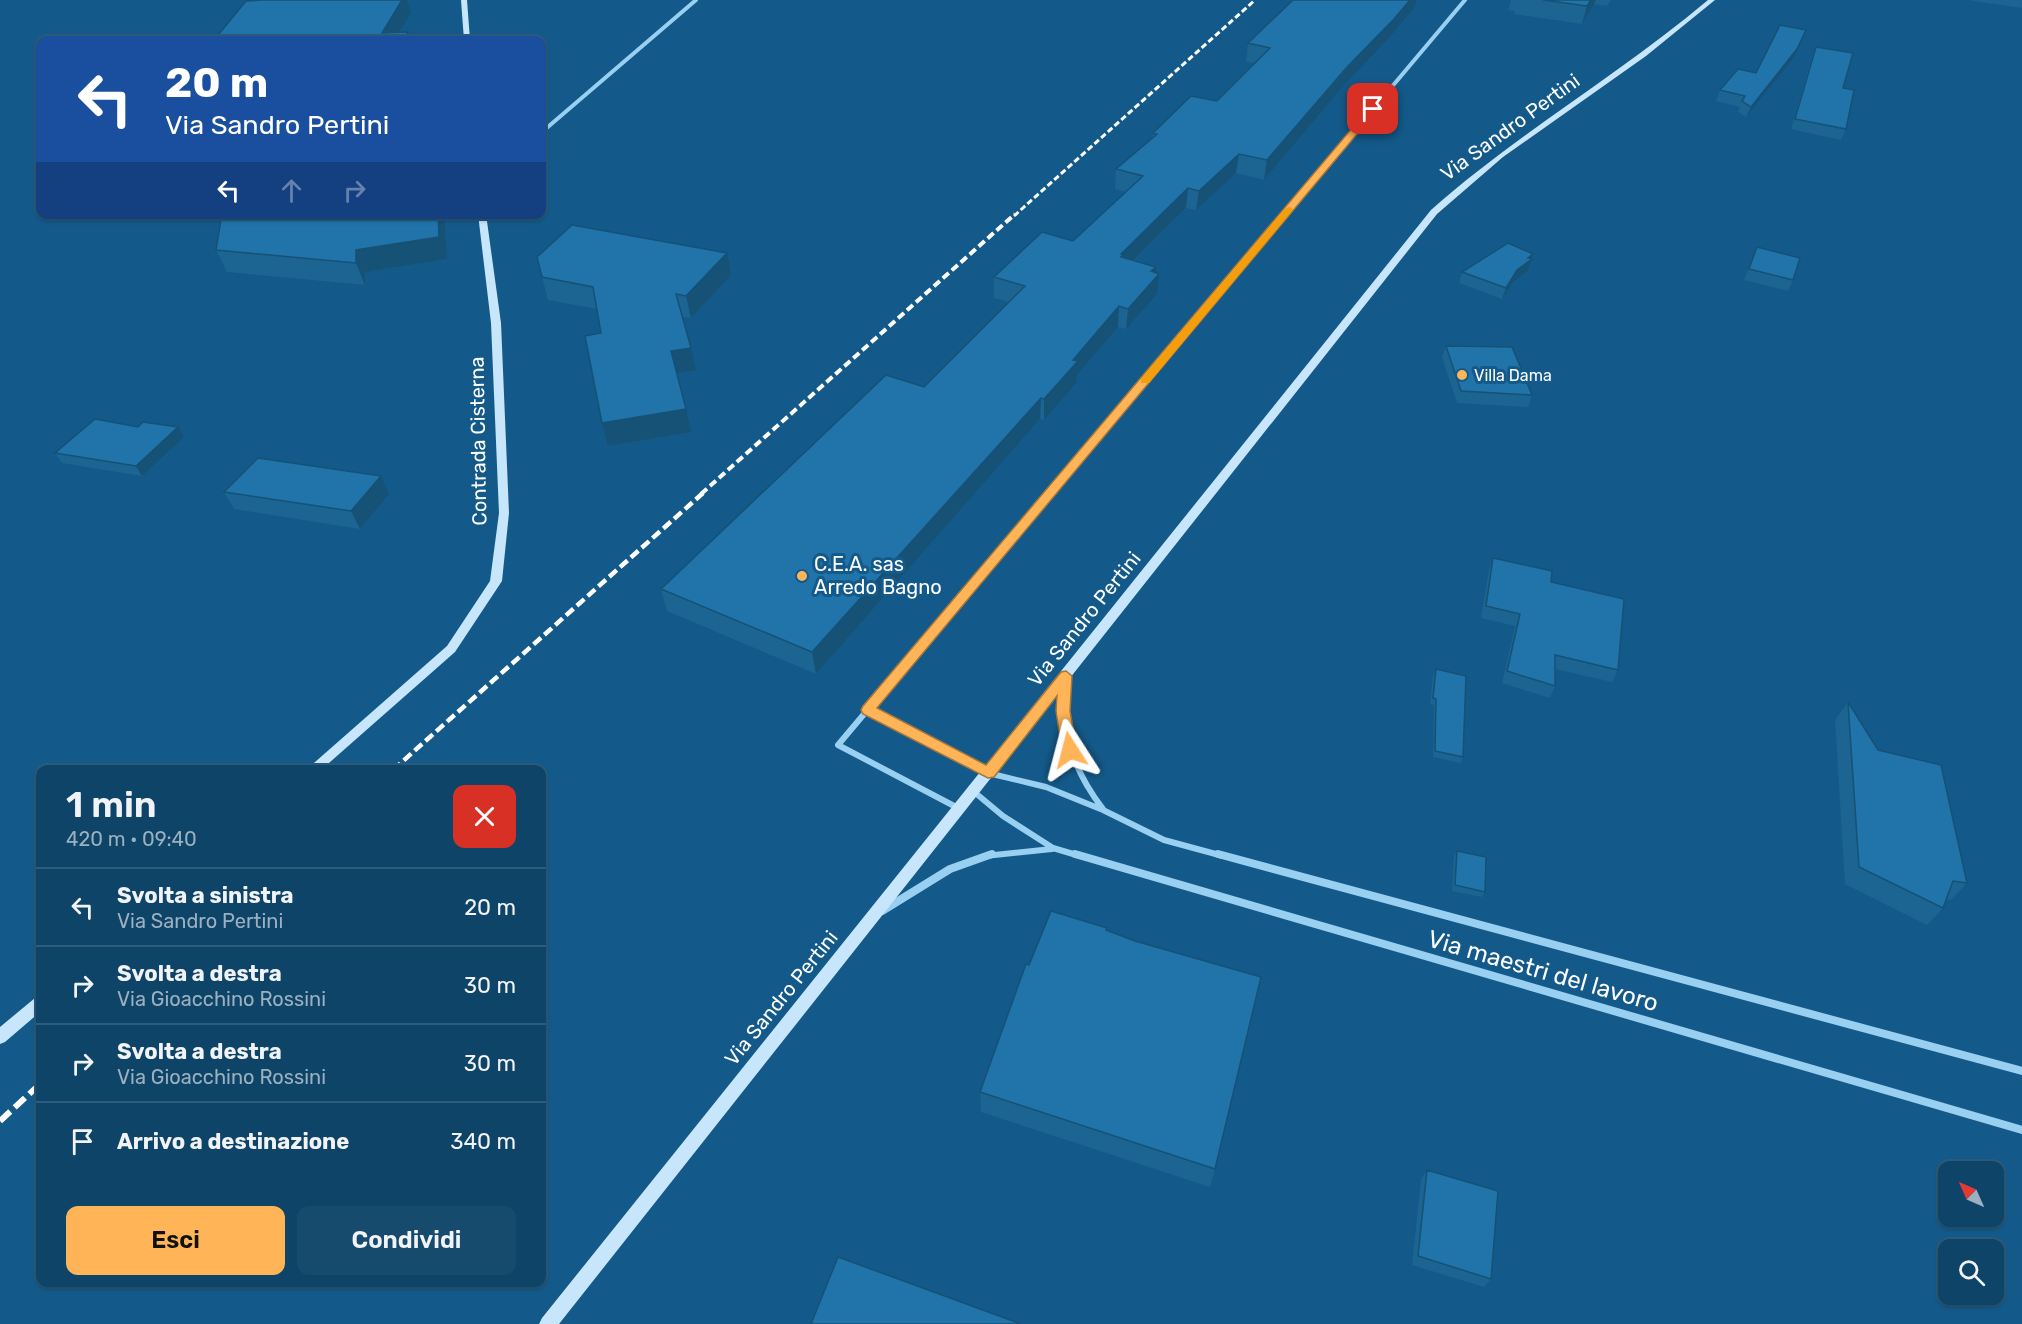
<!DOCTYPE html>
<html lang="it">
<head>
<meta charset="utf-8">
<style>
  body { margin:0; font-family:Rubik,sans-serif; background:#174b6e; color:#f1f3f6; height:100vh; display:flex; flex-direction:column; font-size:22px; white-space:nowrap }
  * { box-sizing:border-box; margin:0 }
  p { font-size:20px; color:#9bb0c0 }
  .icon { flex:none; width:33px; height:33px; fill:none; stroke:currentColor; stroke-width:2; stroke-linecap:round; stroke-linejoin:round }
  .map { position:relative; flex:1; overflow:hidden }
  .drawer { position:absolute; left:36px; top:765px; width:510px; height:522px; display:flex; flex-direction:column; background:#0e4468; border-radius:12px; box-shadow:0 2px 4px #0004,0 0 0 2px #2e5c7c }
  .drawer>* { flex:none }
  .hud { position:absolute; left:36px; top:36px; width:510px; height:183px; border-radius:12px; box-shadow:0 2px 4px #0004,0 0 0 2px #2e5c7c; background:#1a4fa0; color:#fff; overflow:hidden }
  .needle { width:39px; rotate:315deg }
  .tools { position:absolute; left:1938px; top:1161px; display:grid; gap:12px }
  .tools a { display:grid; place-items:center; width:66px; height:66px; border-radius:12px; background:#0e4468; box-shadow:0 2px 4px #0004,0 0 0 2px #2e5c7c; font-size:30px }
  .pin { position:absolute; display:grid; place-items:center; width:51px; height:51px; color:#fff; margin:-26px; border-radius:12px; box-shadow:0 3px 9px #0006 }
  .me { position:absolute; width:66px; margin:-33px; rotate:351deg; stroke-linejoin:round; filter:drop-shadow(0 0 4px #0008) }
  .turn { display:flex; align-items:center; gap:21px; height:126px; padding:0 30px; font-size:27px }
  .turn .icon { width:78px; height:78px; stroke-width:2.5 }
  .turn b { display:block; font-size:42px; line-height:51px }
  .lanes { display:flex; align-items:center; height:57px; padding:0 30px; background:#0003; justify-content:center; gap:30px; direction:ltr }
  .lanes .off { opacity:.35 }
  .round { display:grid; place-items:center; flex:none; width:63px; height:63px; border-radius:12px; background:#174b6e }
  .overview { display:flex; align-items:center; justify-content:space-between; height:102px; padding:0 30px }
  h1 { font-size:36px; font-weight:600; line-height:45px }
  .cta { display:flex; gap:12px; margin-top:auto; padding:12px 30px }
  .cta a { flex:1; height:69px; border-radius:12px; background:#ffb458; color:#111; font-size:24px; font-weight:600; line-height:69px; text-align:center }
  .cta a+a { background:#174b6e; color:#f1f3f6 }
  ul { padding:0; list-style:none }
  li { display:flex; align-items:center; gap:18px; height:78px; padding:0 30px; border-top:2px solid #2e5c7c }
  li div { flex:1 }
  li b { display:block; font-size:22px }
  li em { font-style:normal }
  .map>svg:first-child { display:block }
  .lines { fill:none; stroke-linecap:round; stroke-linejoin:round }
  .minor-far3 { stroke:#99cff0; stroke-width:4 }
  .minor-far2 { stroke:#99cff0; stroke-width:4.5 }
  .minor-far1 { stroke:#99cff0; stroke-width:6 }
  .minor { stroke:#99cff0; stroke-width:8 }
  .secondary { fill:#c7e6fb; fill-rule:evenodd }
  .rail-far3 { stroke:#fff; stroke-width:3; stroke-dasharray:6 3; stroke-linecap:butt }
  .rail-far2 { stroke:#fff; stroke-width:4; stroke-dasharray:8 4; stroke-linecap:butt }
  .rail-far1 { stroke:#fff; stroke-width:4.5; stroke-dasharray:10 4.5; stroke-linecap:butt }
  .rail { stroke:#fff; stroke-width:6; stroke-dasharray:14 6; stroke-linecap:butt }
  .wall { fill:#1c6491 }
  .shaded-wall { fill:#165176 }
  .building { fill:#2074a9; stroke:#165176; stroke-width:1.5 }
  .route { fill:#ffb458; stroke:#a67539; stroke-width:1.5 }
  .slow { fill:#f59e0b }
  .poi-dot { fill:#ffb458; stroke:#135a8a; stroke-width:2 }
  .labels { text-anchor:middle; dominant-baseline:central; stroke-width:6; stroke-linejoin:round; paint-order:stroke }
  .far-poi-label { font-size:16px; fill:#fff; stroke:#135a8a; text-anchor:start }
  .street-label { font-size:20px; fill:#fff; stroke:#135a8a }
  .poi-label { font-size:20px; fill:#fff; stroke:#135a8a; text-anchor:start }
  .near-street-label { font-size:24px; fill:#fff; stroke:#135a8a }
</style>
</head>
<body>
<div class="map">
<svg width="2022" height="1324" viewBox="0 0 2022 1324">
  <rect width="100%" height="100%" fill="#135a8a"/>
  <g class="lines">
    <path class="minor-far3" d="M542,132L696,0
      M1283,216L1465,0"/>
    <path class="minor-far2" d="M1049,494L1285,214"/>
    <path class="minor-far1" d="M1066,676C1063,731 1069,765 1103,809
      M868,710L988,773L1046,787L1103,810L1164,840L1223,856
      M973,791L1003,816L1053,848L1080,856
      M958,808L838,745L1050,493
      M985,856L1052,849"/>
    <path class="minor" d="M1075,854L2022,1130
      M1218,854L2022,1071
      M882,911L950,869L992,854"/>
    <path class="secondary" d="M461,0H467L470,40H464Z
      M1708,0H1715L1646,56L1503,157L1437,214L559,1324H539L542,1318L1431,210C1518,133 1619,75 1708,0Z
      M478,214H486L501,323L509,513L502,581L455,652L321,770H306L447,646L490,581L499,513L491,323Z
      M40,996V1012L5,1042L0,1044V1027L35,998Z"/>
    <path class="rail-far3" d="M1014,216L1255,0"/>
    <path class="rail-far2" d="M701,494L1015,214"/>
    <path class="rail-far1" d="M393,770L703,493"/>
    <path class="rail" d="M0,1121L40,1084"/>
  </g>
  <path class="wall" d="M1511,0H1611L1607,6L1594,4L1582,24L1514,14L1515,11L1508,10Z
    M1967,0H2022V8Z
    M1415,7L1390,37L1344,85L1264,180L1236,173L1196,210L1186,208L1134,261L1155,272L1157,294L1126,329L1118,327L1077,375V382L1044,420L1040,419L816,674L667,611L661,589L924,387L1009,302L994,298V277L1073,241L1126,192L1115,189L1116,169L1153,138V133L1217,101L1255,63L1246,62L1248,43Z
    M411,13L400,32L411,40H214Z
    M1816,47L1846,129L1841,140L1791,129L1812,57Z
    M1793,59L1746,117L1738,112L1740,107L1716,101L1720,90L1756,73Z
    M1757,247L1793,280L1788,291L1744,280Z
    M216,250L447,259L365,272V285L227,272Z
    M1533,254L1528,271L1513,282L1502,299L1459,283L1462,272Z
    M731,275L691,318L683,317L696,370L677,374L691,432L608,446L601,333L597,309L548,300L542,277Z
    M1446,346L1532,395L1528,407L1457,403L1442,357Z
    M138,427H178L184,437L142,476L62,463L55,453Z
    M381,476L389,494L360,529L234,509L224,492Z
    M1493,558L1551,582L1618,670L1612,682L1555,669V686L1550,698L1502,683L1515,626L1481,618L1489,570Z
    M1436,669L1463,757L1461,763L1433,757L1434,705L1430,704L1433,675Z
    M1848,702L1878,750L1967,883L1951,900L1946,899L1943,908L1927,925L1845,884L1835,720Z
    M1457,851L1485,892L1482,897L1452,891L1454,857Z
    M1107,930L1215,1169L1210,1187L981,1112L980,1092L1029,965Z
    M1427,1170L1491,1279L1484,1287L1412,1265L1421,1179Z"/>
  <path class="shaded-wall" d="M395,0H407L411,13L395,40L382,33Z
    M1407,0H1416L1415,7L1390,37L1344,85L1264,180L1267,160Z
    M1591,0H1596L1594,4L1582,24L1587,6Z
    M1806,30L1793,59L1746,117L1751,107Z
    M408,32L411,40H403Z
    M1239,154L1236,173L1196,210L1199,191Z
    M1188,188L1186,208L1122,272L1121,254Z
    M438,214H444L447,259L365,272V285L356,263V250Z
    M727,253L731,275L691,318L686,296Z
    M1533,254L1528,271L1513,282L1502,299L1506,288L1517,270L1528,258Z
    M1156,267L1155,279L1159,274L1157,294L1126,329L1128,309L1151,271Z
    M1119,306L1118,327L1077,375V382L1044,420V399L1073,360Z
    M691,348L696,370L676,374L671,351Z
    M1041,398L1040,419L816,674L812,652Z
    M686,409L691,432L608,446L602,423Z
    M178,427L184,437L142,476L136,466Z
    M381,476L389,494L360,529L351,511Z"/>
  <path class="building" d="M262,0H402L382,33L408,32L403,40H250V39L214,40L246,1Z
    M1293,0H1410L1394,19L1348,66L1267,160L1239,154L1199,191L1188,188L1121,254L1123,255L1121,257L1156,267L1151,271L1159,274L1128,309L1119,306L1073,360L1078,361L1044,399L1041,398L812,652L661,589L886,375L924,387L1025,286L994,277L1042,232L1073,241L1143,176L1116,169L1157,134L1153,133L1191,96L1217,101L1270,48L1248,43Z
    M1543,0H1591L1587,6Z
    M1780,25L1806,30L1797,49L1751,107L1742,101L1745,96L1720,90L1738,69L1756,73Z
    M1816,47L1853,53L1843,88L1854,90L1846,129L1795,119Z
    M222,214H438L439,237L356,250V263L216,250Z
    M572,225L727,253L686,296L676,294L691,348L671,351L686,409L602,423L585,336L601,333L593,287L542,277L537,257Z
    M1508,243L1533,254L1528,258L1532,259L1517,270L1506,288L1462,272Z
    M1757,247L1800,258L1793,280L1749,269Z
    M1446,346L1512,347L1532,395L1461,391Z
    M95,419L138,427L143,422L178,427L136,466L55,453Z
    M258,458L381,476L351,511L224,492Z
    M1493,558L1552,571L1551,582L1624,599L1618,670L1555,655V686L1507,671L1520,614L1486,606Z
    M1436,669L1466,676L1463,757L1435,751L1436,699L1433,698Z
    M1848,702L1878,750L1941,765L1967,883L1953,881L1943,908L1859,867Z
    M1457,851L1486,857L1485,892L1455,885Z
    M1051,911L1107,928L1106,930L1135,941L1261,977L1215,1169L980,1092L1026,964L1029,965Z
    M1427,1170L1498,1191L1491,1279L1418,1256Z
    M838,1257L1021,1324H811Z"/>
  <path class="route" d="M1370,107L1378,109L877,708L986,765L1061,672L1066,671L1072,676L1070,711L1077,750L1075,754H1064L1062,750L1056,711L1057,696L994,777L988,778L863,714L861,710L863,706Z"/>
  <path class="slow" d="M1289,207L1292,208V211L1149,383H1141V379L1286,208Z"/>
  <g class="poi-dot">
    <circle cx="1462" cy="375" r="6"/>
    <circle cx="802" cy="576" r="6"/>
  </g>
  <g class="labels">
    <g class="far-poi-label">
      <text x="1474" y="375">Villa Dama</text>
    </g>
    <g class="street-label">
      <text transform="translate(1510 127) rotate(-36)">Via Sandro Pertini</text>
      <text transform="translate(478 441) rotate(-91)">Contrada Cisterna</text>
      <text transform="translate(1084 619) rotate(-51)">Via Sandro Pertini</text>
      <text transform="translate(781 998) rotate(-51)">Via Sandro Pertini</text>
    </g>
    <g class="poi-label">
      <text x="814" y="564">C.E.A. sas<tspan x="814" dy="23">Arredo Bagno</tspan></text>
    </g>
    <g class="near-street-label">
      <text transform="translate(1543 971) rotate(16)">Via maestri del lavoro</text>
    </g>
  </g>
</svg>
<div class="tools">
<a><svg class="needle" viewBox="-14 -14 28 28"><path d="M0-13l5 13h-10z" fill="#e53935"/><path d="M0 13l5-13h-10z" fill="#9bb0c0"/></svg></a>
<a><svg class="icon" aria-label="search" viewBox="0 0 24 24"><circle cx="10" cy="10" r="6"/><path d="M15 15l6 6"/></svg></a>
</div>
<div class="pin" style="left:1373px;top:109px;background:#d93025"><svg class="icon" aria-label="arrive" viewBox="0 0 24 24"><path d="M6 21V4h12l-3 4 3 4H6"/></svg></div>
<svg class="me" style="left:1070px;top:750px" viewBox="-20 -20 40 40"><path d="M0-17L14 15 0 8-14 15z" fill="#ffb458" stroke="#fff" stroke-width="4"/></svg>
<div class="hud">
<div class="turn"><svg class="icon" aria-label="left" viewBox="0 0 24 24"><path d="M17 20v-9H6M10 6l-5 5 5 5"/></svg><div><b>20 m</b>Via Sandro Pertini</div></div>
<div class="lanes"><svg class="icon" aria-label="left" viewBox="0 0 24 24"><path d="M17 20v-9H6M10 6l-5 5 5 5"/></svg><svg class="icon off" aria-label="ahead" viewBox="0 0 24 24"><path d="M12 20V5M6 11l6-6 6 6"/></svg><svg class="icon off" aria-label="right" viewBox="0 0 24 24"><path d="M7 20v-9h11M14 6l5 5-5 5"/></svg></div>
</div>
<section class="drawer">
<div class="overview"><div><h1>1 min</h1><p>420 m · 09:40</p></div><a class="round" style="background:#d93025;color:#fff"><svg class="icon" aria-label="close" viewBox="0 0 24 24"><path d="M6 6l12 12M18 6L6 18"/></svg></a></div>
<ul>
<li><svg class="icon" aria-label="left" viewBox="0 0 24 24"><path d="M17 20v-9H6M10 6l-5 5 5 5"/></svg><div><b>Svolta a sinistra</b><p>Via Sandro Pertini</p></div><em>20 m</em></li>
<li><svg class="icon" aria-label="right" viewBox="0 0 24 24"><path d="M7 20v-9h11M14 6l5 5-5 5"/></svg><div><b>Svolta a destra</b><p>Via Gioacchino Rossini</p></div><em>30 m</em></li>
<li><svg class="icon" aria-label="right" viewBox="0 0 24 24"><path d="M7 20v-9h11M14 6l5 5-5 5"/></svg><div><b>Svolta a destra</b><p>Via Gioacchino Rossini</p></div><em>30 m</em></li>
<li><svg class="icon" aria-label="arrive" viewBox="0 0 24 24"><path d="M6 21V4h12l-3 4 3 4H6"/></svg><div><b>Arrivo a destinazione</b></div><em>340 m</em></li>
</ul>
<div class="cta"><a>Esci</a><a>Condividi</a></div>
</section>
</div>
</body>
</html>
